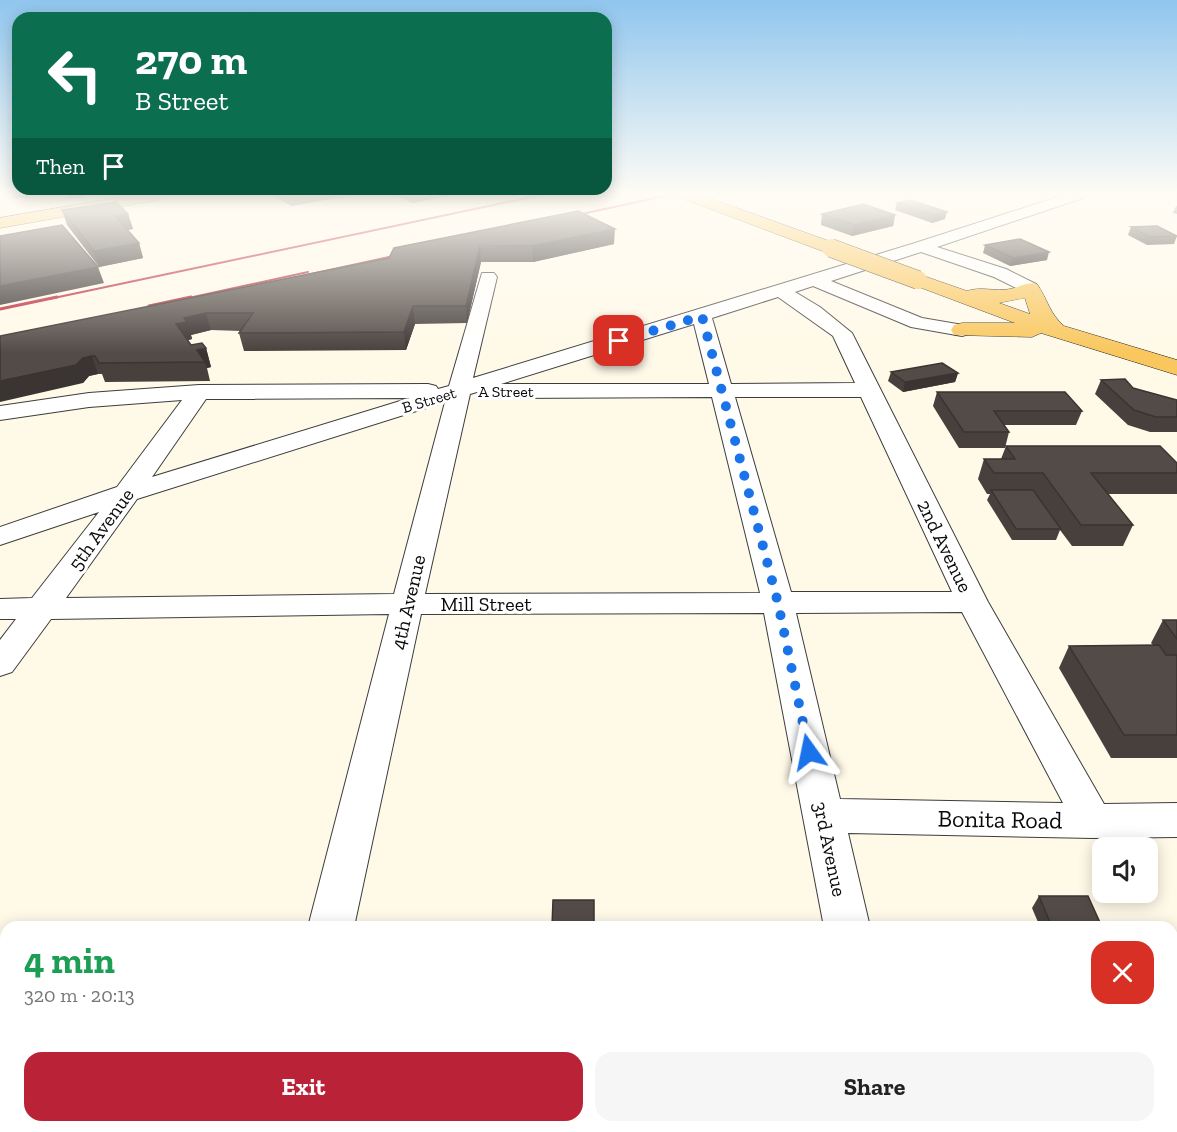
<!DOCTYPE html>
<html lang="en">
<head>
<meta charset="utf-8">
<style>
  body { margin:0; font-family:"Zilla Slab",serif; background:#f6f6f6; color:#222; height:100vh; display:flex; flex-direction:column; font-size:22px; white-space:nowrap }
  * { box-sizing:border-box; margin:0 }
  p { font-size:20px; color:#767676 }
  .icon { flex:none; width:33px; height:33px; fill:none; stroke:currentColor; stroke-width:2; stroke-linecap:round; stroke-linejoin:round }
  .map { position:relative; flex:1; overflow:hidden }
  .panel { position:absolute; left:0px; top:921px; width:1178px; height:212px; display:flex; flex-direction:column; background:#fff; border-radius:18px 18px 0 0; box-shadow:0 3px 15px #0003 }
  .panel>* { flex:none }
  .guide { position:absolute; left:12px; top:12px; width:600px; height:183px; border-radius:18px; box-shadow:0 3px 15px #0003; background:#0b6e4f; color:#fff; overflow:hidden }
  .fabs { position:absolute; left:1092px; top:837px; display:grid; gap:12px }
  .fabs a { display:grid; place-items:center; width:66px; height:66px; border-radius:12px; background:#fff; box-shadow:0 3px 15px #0003; font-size:30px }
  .pin { position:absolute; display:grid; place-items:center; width:51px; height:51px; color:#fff; margin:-26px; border-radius:12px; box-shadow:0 3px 9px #0006 }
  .me { position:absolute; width:66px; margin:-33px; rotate:348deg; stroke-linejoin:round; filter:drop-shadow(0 0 4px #0008) }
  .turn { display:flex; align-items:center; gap:21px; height:126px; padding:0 24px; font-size:27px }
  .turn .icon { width:78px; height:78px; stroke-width:2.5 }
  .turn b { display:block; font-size:42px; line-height:51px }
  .then { display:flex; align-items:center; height:57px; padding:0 24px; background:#0003; gap:12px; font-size:22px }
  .round { display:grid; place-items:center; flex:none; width:63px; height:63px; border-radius:18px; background:#f6f6f6 }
  .summary { display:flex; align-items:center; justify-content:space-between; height:102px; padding:0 24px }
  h1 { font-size:36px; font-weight:700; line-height:45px; color:#1e9e55 }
  .primary-button { display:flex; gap:12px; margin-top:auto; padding:12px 24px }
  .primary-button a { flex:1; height:69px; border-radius:18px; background:#ba2337; color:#fff; font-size:24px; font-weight:700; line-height:69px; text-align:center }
  .primary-button a+a { background:#f6f6f6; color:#222 }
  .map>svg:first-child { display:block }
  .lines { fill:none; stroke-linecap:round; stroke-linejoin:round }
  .minor-casing { stroke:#3d3d3d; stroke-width:2 }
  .major-casing { stroke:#1b1b1b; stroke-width:1 }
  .minor { fill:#fff; fill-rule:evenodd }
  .major { fill:#f9c75e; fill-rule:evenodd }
  .rail-far1 { stroke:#ba2337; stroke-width:2 }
  .rail { stroke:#ba2337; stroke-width:3 }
  .major-bridge-casing { stroke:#1b1b1b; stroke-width:19; stroke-linecap:butt }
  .major-bridge { stroke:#f9c75e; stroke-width:18 }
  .wall { fill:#47403d }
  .shaded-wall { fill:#3a3432 }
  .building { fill:#534b47; stroke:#3a3432; stroke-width:1.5 }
  .route { stroke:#1a73e8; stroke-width:10; stroke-dasharray:0 18 }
  .labels { text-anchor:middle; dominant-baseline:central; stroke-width:6; stroke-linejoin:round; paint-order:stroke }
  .far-street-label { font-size:16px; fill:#0a0a0a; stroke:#fff }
  .street-label { font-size:20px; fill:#0a0a0a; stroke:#fff }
  .near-street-label { font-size:24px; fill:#0a0a0a; stroke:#fff }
</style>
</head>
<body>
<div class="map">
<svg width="1177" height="1132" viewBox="0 0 1177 1132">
  <rect width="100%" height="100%" fill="#fff9e8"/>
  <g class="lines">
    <g class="minor-casing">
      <path id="minor" d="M1064,195H1085L1083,198L937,247L1006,269L1036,284L1039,288L1036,292H1024L994,277L921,252L831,281L922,318L969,326L972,330L969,334L962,336L911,327L813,286L795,292L820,307L852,333L988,602L1104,804L1177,803V837L1093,838L848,833L870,927H824L764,613L421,614L354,927H308L389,614L51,619L12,672L0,676V640L16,619H0V599L32,598L99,512L0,545V527L117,487L182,400L89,407L0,420V406L89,393L199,385L428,384L436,386L438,389L449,386L482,273H494L497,277L473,378L915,243ZM778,297L833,336L855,383L731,384L712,318ZM694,324L709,384H501ZM477,392L480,396L488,398L712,397L760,593L425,594L470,394ZM735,397H861L952,592H791ZM410,398L152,477L206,399ZM445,402L394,594L66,598L137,499ZM962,612L1063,803L840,799L796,613Z
        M0,1004H6V1054H0Z
        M255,1126H309L308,1132H254Z
        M681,1126H735L736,1132H682Z"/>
    </g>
    <g class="major-casing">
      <path id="major" d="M133,195H166L158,200L0,228V218Z
        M679,195H701L837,244L840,248L837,252H825L681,198Z
        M918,274L967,291C981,286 996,292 1010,289C1021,287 1026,281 1037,284C1048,300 1049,313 1064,326L1177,360V375L1041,333L1032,337L954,335L951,330L954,325L962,323H1015L911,284L908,280L911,276ZM1025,298L1030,314L999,303Z"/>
    </g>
    <use href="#minor" class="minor"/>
    <use href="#major" class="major"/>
    <path class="rail-far1" d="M568,217L669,195
      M302,276L407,253
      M49,299L541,195
      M184,299L308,272"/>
    <path class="rail" d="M149,306L191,297
      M0,309L57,297"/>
    <g class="major-bridge-casing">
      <path id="major-bridge" d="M831,248L918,280"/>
    </g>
    <use href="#major-bridge" class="major-bridge"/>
  </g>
  <path class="wall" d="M13,195H33L27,198H14Z
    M66,195H87L81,198H68Z
    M273,195H352L291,206Z
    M395,195H451L412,203Z
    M897,203L945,219L932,223L895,210Z
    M1176,206H1177V214L1173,213Z
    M62,210L128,214L133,229L127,230L139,243L143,258L99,267L67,225Z
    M822,214L895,215L893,226L852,236L821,225Z
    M1131,227L1177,236L1174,244L1147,245L1128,235Z
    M614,244L533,262H481L467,323L415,324L406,350L244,351L239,333L241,331L211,330L191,335L192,339L188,340L191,345L206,348L211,367L207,368L210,381L105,382L102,374H98L89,376L83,383L0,336L389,258L394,248Z
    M985,245L1047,260L1010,266L983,253Z
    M891,372L958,373L955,382L903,392L888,381Z
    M1101,380L1177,400V432H1150L1128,425L1095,394Z
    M937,392L1082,411L1076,425H1004L1009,432L1005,448H959L933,406Z
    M1006,446L1177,463V494H1108L1133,525L1123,546H1072L1060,530L1056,540H1012L987,500L990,494H987L978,479L984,459H1001Z
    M1163,620H1177V758H1111L1059,668L1069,646L1153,645L1151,643Z
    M1039,896L1102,927H1040L1032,908Z
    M753,1126H819V1132H754Z
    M841,1126H900L902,1132H842Z
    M924,1126H1017L1018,1132H925Z"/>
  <path class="shaded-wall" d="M26,195H33L27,198Z
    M80,195H87L81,198Z
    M289,195H352L291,206Z
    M411,195H451L412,203Z
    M947,212L945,219L932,223L934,215Z
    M128,214L133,229L119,231L115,216Z
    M895,215L893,226L852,236L854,225Z
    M615,229L614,244L533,262L532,246Z
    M139,243L143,258L99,267L94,251Z
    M480,246L481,262L467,323L466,306Z
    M1049,252L1047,260L1010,266L1013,258Z
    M98,267L104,283L0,305V286Z
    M413,306L415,324L406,350L404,332Z
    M206,313L211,330L191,335L192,339L181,342L176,324L184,318Z
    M206,348L211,367L207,368L205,362L197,350Z
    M92,356L98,374L89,376L83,383L0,402V381Z
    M958,373L955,382L903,392L905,382Z
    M414,1126H418L417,1132H413Z"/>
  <path class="building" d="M910,200L947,212L934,215L897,203Z
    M116,202L128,214L115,216L139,243L94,251L62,210Z
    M863,204L895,215L854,225L822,214Z
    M578,211L615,229L532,246H480L466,306H413L404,332L239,333L253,313H206L184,318L187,322L176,324L191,345L202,343L206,348L197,350L205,362L99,363L95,356H92L83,358L76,365L0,381V336L389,258L394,248Z
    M62,225L98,267L0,286V236Z
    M1157,226L1177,236L1150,237L1131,227Z
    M1020,239L1049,252L1013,258L985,245Z
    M942,363L958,373L905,382L891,372Z
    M1125,379L1133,388L1177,400V417H1156L1134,410L1101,380Z
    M937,392H1065L1082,411H994L1009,432H964Z
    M1006,446H1160L1177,463V473H1091L1133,525H1081L1043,473H994L984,459H1015Z
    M991,490H1033L1061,529H1016Z
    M1163,620H1177V639Z
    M1159,645L1166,655H1177V735H1124L1069,646Z
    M1039,896H1088L1102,927H1052Z
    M553,900H594V927H552Z
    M329,1126H414L413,1132H328Z
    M488,1126H542V1132H488Z
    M582,1126H649L650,1132H582Z
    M759,1126H819V1132H760Z
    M847,1126H900L902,1132H849Z
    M937,1126H1017L1018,1132H938Z"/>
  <linearGradient id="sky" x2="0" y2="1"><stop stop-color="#90c6ee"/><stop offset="0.55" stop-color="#fffcf5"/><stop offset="1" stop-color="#fffcf5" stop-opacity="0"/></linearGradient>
  <rect width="1177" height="353" fill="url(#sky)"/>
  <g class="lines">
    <path class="route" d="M619,341L702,316L778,603L809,752"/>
  </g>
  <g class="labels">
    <g class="far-street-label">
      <text x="506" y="391">A Street</text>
      <text transform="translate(429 400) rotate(-17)">B Street</text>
    </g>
    <g class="street-label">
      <text transform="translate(101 529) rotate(-54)">5th Avenue</text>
      <text transform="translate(945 546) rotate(64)">2nd Avenue</text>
      <text transform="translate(408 602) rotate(-77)">4th Avenue</text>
      <text x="486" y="604">Mill Street</text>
      <text transform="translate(830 849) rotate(78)">3rd Avenue</text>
    </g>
    <g class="near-street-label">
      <text transform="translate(1000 819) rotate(1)">Bonita Road</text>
    </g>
  </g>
</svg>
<div class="fabs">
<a><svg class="icon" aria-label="sound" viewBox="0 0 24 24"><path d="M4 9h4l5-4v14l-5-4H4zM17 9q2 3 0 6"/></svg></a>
</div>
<div class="pin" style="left:619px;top:341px;background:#d93025"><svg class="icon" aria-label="arrive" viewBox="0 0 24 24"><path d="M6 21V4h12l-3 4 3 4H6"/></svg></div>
<svg class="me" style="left:809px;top:752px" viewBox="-20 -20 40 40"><path d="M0-17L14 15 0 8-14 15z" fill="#1a73e8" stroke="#fff" stroke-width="4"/></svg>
<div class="guide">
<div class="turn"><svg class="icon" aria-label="left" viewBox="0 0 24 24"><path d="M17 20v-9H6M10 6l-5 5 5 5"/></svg><div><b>270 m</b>B Street</div></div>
<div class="then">Then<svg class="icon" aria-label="arrive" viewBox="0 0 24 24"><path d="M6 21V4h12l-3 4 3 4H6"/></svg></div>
</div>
<section class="panel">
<div class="summary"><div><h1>4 min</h1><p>320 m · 20:13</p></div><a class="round" style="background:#d93025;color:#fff"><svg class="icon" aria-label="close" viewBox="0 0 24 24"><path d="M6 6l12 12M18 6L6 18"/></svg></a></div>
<div class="primary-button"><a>Exit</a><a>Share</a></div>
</section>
</div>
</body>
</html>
